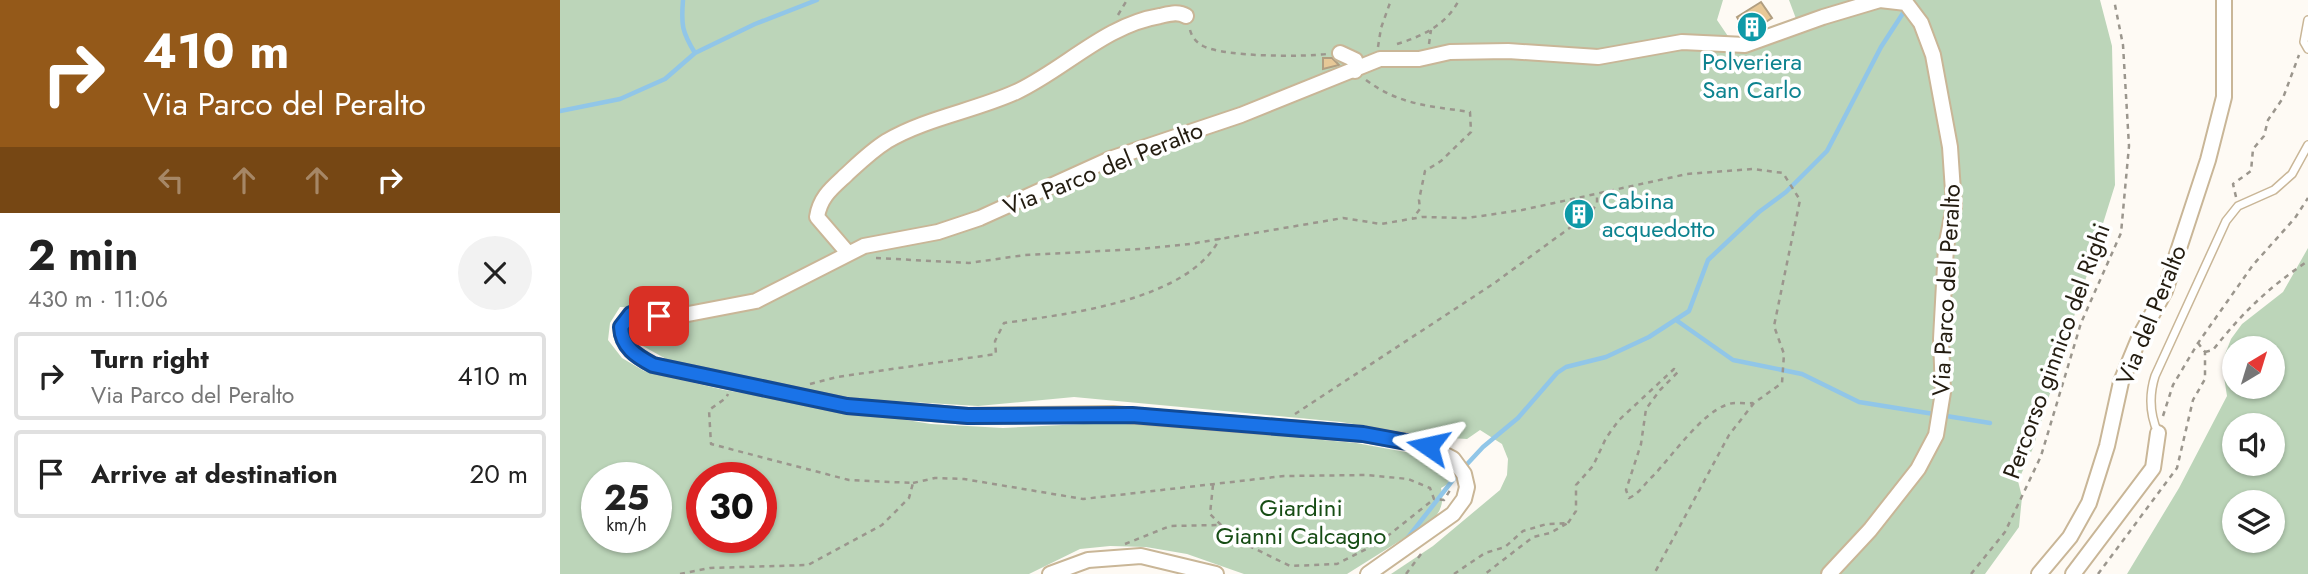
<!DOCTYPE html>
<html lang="en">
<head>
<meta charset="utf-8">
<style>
  body { margin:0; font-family:Jost,sans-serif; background:#f2f2f2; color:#222; height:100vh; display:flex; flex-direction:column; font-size:26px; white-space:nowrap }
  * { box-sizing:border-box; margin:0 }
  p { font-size:23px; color:#767676 }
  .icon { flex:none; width:38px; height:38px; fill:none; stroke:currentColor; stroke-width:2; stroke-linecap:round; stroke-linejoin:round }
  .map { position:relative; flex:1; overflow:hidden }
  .side { display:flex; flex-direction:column; background:#fff; width:560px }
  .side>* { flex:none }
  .guide { background:#945919; color:#fff; overflow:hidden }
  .needle { width:46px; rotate:38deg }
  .tools { position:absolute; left:1662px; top:336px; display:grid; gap:14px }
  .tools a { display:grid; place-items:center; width:63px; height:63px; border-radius:50%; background:#fff; box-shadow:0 2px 5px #0004; font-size:35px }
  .speed { position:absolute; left:21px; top:462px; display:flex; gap:14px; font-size:35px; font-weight:700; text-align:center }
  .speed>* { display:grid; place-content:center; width:91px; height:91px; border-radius:50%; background:#fff; box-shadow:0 2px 5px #0004; line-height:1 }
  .speed small { font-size:18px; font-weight:400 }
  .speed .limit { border:10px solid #d22; background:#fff; color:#111 }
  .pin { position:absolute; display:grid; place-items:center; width:60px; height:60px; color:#fff; margin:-30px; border-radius:14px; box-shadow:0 4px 10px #0006 }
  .me { position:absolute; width:77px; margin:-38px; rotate:281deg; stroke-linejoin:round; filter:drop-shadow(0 0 5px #0008) }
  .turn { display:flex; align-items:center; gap:24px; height:147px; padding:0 28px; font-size:32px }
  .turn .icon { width:91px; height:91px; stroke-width:2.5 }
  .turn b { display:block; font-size:49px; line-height:60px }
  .lanes { display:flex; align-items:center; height:66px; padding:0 28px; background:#0003; justify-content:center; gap:35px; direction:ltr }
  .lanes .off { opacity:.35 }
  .round { display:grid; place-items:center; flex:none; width:74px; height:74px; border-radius:37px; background:#f2f2f2 }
  .overview { display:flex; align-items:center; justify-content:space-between; height:119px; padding:0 28px }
  h1 { font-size:42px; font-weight:700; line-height:52px }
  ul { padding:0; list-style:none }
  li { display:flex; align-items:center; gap:21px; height:88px; margin:0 14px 10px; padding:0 14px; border:4px solid #e0e0e0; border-radius:7px }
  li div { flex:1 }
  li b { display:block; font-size:26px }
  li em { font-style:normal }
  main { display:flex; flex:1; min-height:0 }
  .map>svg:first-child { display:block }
  .green { fill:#bcd5b9; fill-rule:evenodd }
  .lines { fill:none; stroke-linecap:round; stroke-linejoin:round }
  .stream { stroke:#91c6e8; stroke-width:4.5 }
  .building { fill:#e7c897; stroke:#b19e80; stroke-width:2 }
  .service-casing { stroke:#c9b697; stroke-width:10 }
  .minor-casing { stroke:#c9b697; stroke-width:18 }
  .path { stroke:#9b968d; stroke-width:2.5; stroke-dasharray:5 5; stroke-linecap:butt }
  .service { stroke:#fff; stroke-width:7 }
  .minor { stroke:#fff; stroke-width:14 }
  .route-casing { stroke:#114b97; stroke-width:18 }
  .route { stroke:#1a73e8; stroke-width:12 }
  .labels { text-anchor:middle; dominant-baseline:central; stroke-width:7; stroke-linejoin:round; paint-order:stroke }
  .culture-label { font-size:24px; fill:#0d838f; stroke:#fff }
  .street-label { font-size:24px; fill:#231c10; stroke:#fff }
  .park-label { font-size:24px; fill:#174d15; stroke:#fff }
</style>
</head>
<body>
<main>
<section class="side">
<div class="guide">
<div class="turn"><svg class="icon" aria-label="right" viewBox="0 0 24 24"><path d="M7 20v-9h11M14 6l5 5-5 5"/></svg><div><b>410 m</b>Via Parco del Peralto</div></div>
<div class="lanes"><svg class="icon off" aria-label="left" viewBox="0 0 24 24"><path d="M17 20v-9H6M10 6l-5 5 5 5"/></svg><svg class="icon off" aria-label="ahead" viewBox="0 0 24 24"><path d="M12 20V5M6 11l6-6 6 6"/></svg><svg class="icon off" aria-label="ahead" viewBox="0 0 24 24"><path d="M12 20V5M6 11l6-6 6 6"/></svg><svg class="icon" aria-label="right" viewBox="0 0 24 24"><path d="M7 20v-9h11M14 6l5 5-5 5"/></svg></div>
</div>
<div class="overview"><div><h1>2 min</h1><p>430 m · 11:06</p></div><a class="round"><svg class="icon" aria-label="close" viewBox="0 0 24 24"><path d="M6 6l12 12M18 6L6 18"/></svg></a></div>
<ul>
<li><svg class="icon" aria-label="right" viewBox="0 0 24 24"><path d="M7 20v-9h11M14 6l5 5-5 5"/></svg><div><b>Turn right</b><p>Via Parco del Peralto</p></div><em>410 m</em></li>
<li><svg class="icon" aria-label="arrive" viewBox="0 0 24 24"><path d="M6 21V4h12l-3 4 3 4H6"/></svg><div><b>Arrive at destination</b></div><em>20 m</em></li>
</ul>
</section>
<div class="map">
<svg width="1748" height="574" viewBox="0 0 1748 574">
  <rect width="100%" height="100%" fill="#fefaf4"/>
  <path class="green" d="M0,0H1163L1157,20L1178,51L1241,32L1229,0H1540L1552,46L1555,185L1473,448L1458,481L1462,497L1459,527L1425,574H831L873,546L940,490L947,475L948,459L942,444L920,430L907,439L874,437L781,422L514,397L418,406L285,398L108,360L81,345L73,332L82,308L60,307L50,323L48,340L62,358L84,371L164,390L371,424L443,428L565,422L796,443L873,457L887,467L891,475L888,484L881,488C884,501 882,509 873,520L787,574H684L627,554L586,547L550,546L520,549L469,574H0ZM37,478H96V537H37ZM142,478H201V537H142Z
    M1748,248V574H1567L1619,488L1667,396L1664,377V357L1671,339L1682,324L1723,292ZM1713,348V387H1675V348ZM1713,425V464H1675V425ZM1713,502V541H1675V502Z"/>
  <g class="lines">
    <path class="stream" d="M123,0C121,25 122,32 135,53
      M0,111L60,99L105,79L135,53L195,24L257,0
      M1116,320L1173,360L1242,374L1299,402L1430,423
      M846,540L896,476L923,447L958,418L997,373L1006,367L1046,357L1089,337L1129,311L1148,260L1199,212L1226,192L1267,151L1321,47L1347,7"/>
  </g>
  <path class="building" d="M1201,2L1212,18L1187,34L1177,17Z
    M763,58H772L779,65L763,69Z"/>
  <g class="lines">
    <g class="service-casing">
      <path id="service" d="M1748,20L1744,42L1748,49
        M1598,433C1590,415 1589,395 1595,376L1666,221L1678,206L1714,190L1732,174L1748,145"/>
    </g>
    <g class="minor-casing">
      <path id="minor" d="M780,53L795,60V71
        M288,253L257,217C260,197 272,188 286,175C299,163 311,151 327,141C366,118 414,111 456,92C505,69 545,25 600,16C609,14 618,11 626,16
        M490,574L528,560L581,556L656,574
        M808,574L893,514L904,499L907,487L904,474L893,459L868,446L855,443L803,434L553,414L408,416L287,406L93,365C76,356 62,347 61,327L71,314L77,313L99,316L123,315L196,301L304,246L378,232L420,218L550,159L681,115L820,59H859L890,52L948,51L1038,57L1122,42L1185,45L1263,17L1320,0
        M1269,574L1310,530L1358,469L1376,435L1383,392L1381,339L1386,247L1394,206L1390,147L1373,55L1361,23L1346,3L1320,0
        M1479,574L1510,537L1529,503L1547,446L1561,382L1580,336L1605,291L1648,160L1664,97V0
        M1513,574L1593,468L1598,433"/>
    </g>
    <path class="path" d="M558,15L567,0
      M630,30C632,37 636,42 643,46C665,57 741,57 767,54
      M837,44C863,36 886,25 899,0
      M869,44L871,30
      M818,47L821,28L831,0
      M806,80C839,105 870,106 910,112L911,132L881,161L865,171L859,200L860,209L853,218
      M1676,197L1673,184L1691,171L1693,149L1704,136L1708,120L1723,98L1739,55
      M316,258L409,263L465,255L581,249L630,244L783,218L821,224L862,217L907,218L962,210L1127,174L1193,169L1223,173L1240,200L1214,326L1224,354L1222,383L1194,403L1169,435L1094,574
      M1645,352L1653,350C1682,313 1709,287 1748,261
      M250,384L277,377L436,354L435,341L444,323C507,314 629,301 660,238
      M735,414L933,284L1030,213L1037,204V194
      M1603,416L1613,385L1638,343L1693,265L1735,218L1748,198
      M353,483L375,478L404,479L523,499L724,476L808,475L848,479L870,488L874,499L884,500L892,487
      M653,485L650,514L675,539L730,566L777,564L820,542L874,499
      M1008,523L1016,511V485L1033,466L1046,438L1059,420L1114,369L1118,372L1100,390L1086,409L1081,444L1066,490L1069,498C1080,493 1084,484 1093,476C1112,456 1141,414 1166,405C1175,401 1183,404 1193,403
      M565,544L610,526L659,525
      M120,574L150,568L248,565L322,525L349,498L353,483L289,480L151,444L149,410L166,398L168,394
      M846,574L861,554
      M894,574L925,553L945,547L963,531L987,524L1008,523L990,533L973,537L925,574
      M1411,574L1445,532L1481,456L1521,323L1561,233L1569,146L1563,45L1554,0
      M1538,574L1617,468L1633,400L1645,379V352L1638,343"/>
    <use href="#service" class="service"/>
    <use href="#minor" class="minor"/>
  </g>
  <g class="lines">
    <g class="route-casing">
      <path id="route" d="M99,316L71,314L61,327C62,347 76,356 93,365L287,406L408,416L572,415L803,434L868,446"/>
    </g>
    <use href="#route" class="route"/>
  </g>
  <defs>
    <g id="building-disc" transform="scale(1.575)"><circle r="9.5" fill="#0f9aa8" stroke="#fff"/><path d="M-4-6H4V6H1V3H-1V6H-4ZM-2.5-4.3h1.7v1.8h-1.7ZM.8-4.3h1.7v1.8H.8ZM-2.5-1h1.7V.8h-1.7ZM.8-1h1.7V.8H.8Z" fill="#fff"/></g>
  </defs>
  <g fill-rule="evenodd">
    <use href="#building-disc" x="1192" y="27"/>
    <use href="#building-disc" x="1019" y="214"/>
  </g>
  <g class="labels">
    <g class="culture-label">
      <text x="1192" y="61">Polveriera<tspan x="1192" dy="28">San Carlo</tspan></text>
      <text x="1042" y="200" text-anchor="start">Cabina<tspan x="1042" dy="28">acquedotto</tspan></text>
    </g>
    <g class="street-label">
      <text transform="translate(543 168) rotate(-22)">Via Parco del Peralto</text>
      <text transform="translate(1386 290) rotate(-87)">Via Parco del Peralto</text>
      <text transform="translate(1591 315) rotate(-68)">Via del Peralto</text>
      <text transform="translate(1496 351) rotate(-70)">Percorso ginnico del Righi</text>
    </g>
    <g class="park-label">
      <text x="741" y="507">Giardini<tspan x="741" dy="28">Gianni Calcagno</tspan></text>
    </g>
  </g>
</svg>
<div class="tools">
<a><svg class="needle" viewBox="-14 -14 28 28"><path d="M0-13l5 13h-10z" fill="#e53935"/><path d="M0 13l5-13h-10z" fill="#767676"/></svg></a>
<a><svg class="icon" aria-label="sound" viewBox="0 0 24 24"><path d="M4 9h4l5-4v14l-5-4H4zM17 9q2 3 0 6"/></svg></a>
<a><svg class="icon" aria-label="layers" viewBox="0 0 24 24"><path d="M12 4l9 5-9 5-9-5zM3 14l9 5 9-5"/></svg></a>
</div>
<div class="speed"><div>25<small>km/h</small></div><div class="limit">30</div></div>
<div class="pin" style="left:99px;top:316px;background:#d93025"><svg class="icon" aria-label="arrive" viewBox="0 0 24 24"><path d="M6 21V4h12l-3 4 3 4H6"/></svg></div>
<svg class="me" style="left:868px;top:446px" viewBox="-20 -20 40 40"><path d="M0-17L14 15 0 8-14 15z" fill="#1a73e8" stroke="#fff" stroke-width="4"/></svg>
</div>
</main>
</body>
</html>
